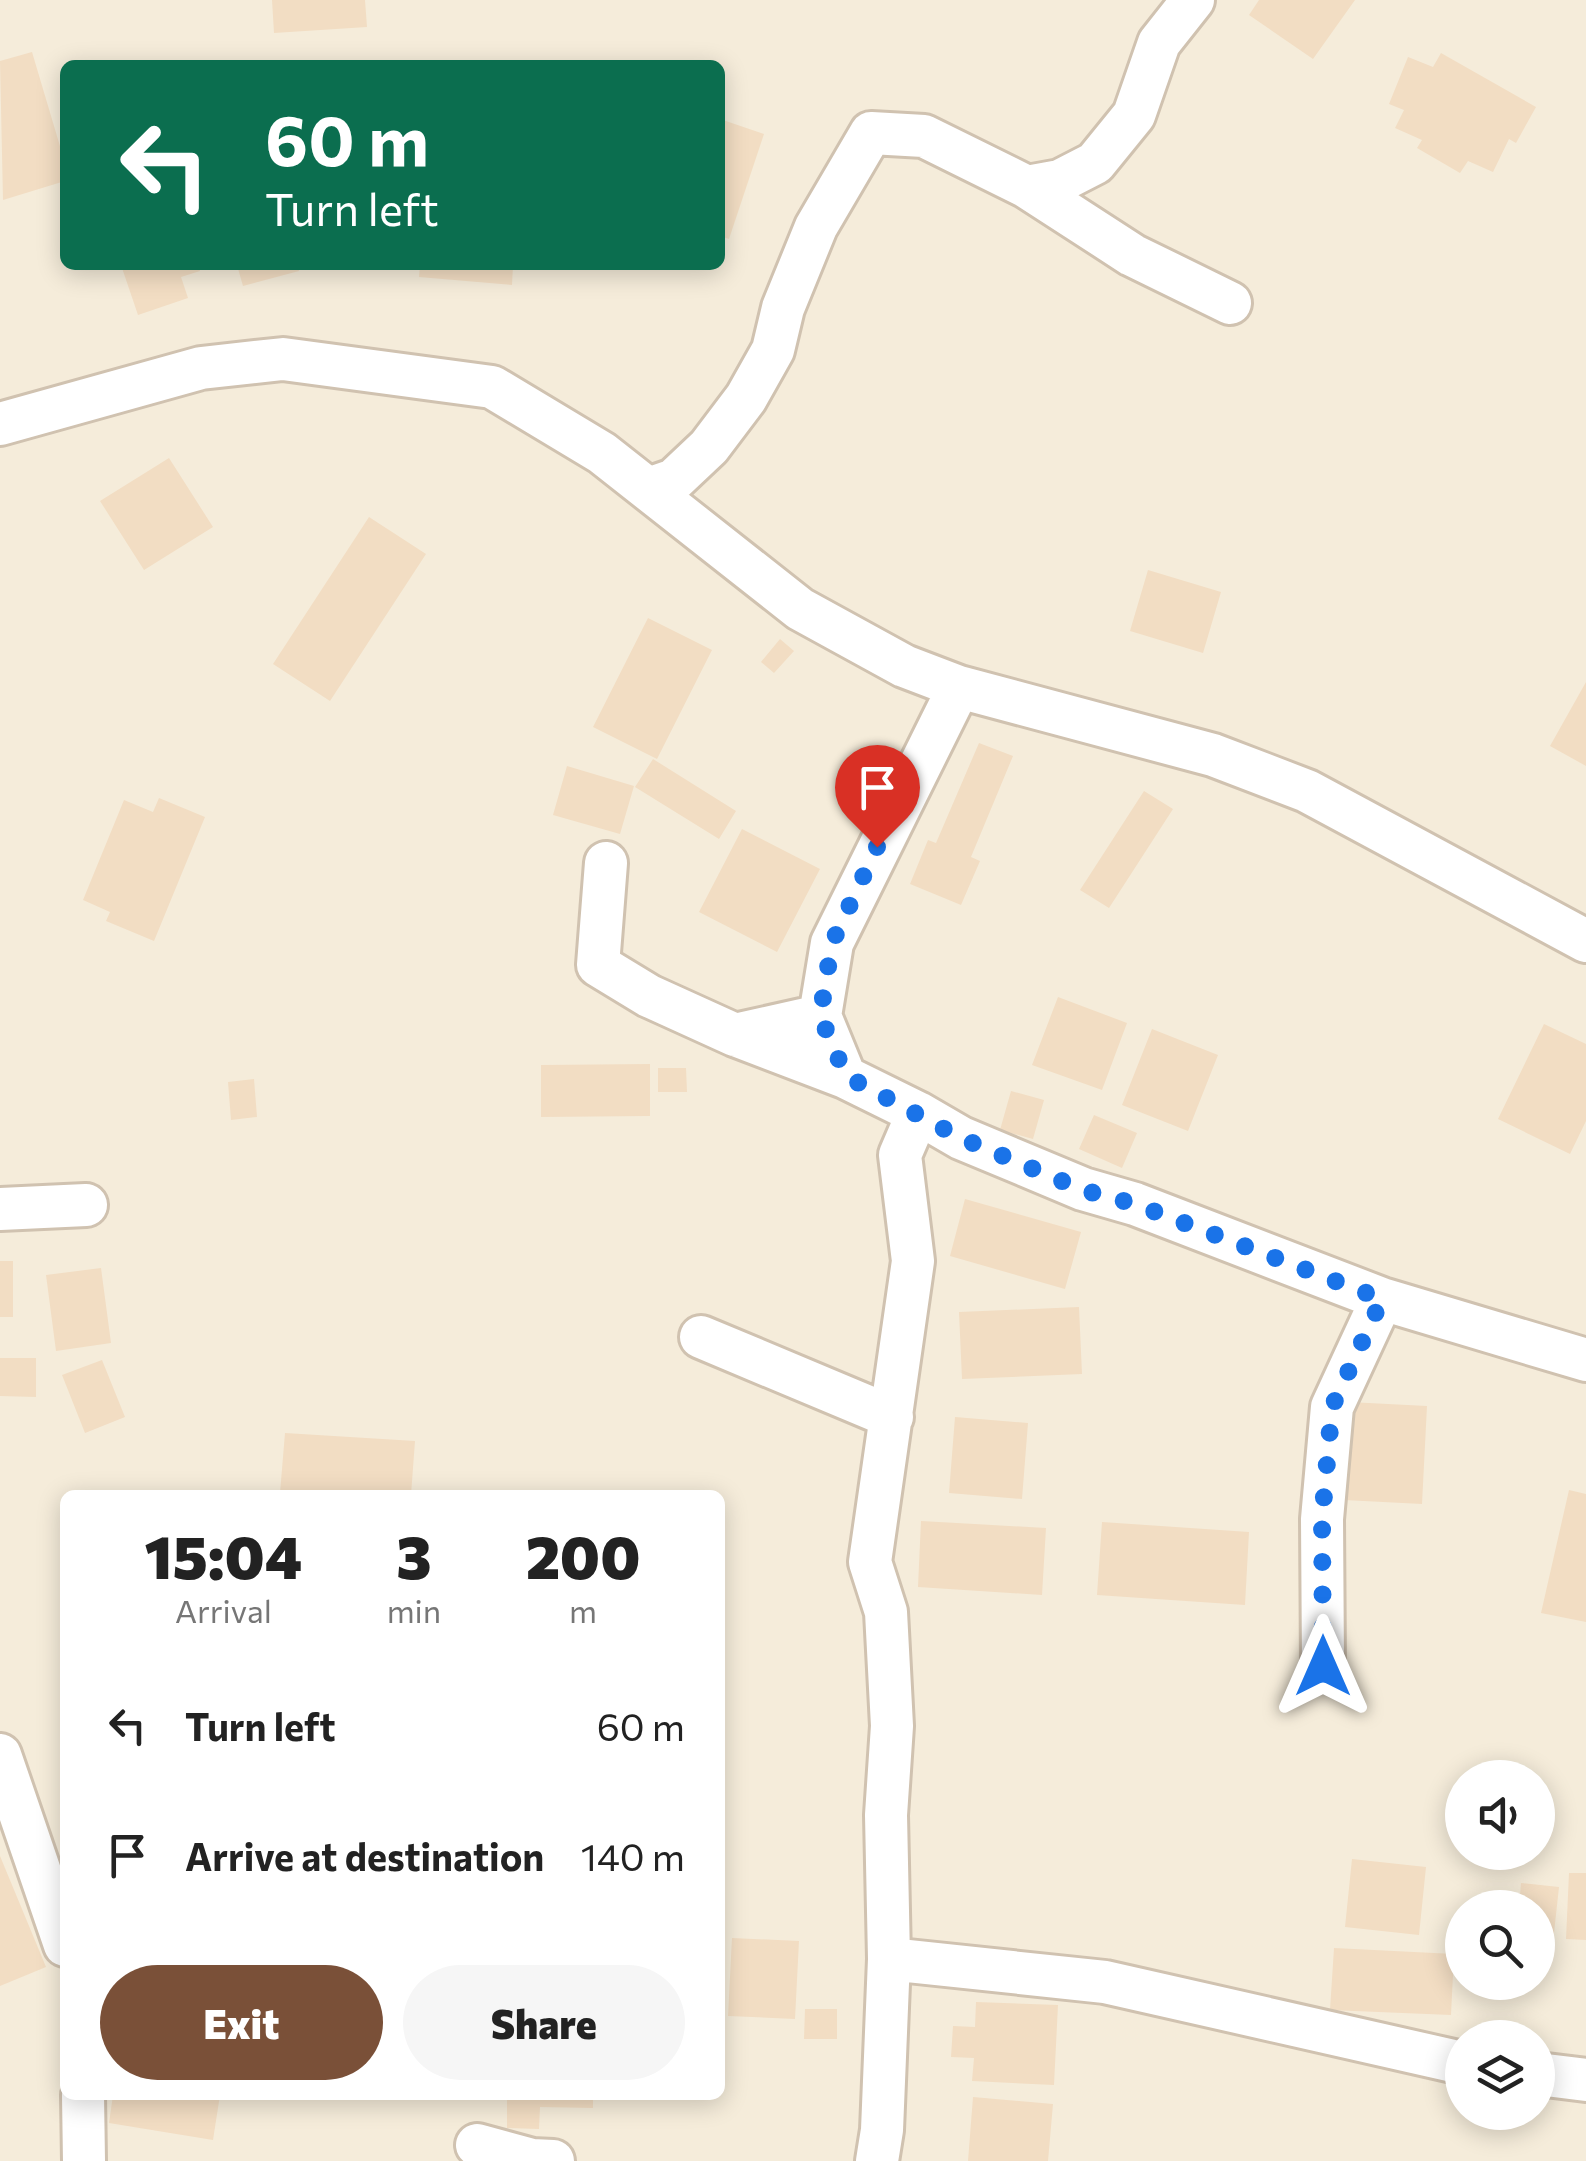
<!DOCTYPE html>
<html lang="en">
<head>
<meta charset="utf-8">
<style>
  body { margin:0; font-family:Commissioner,sans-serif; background:#f6f6f6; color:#222; height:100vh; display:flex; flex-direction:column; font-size:38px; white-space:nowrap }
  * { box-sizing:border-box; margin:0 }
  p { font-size:32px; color:#767676 }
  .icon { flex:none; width:55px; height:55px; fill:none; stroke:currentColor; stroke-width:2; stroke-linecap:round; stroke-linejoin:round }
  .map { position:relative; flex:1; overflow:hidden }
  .details { position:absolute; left:60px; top:1490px; width:665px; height:610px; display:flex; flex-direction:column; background:#fff; border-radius:15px; box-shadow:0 5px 25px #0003 }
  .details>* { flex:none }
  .hud { position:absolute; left:60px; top:60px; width:665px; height:210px; border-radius:15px; box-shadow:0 5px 25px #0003; background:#0b6e4f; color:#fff; overflow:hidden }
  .fabs { position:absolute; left:1445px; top:1760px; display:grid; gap:20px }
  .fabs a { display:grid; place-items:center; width:110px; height:110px; border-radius:50%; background:#fff; box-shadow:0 5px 25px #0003; font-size:50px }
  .pin { position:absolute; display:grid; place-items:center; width:85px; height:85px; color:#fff; margin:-102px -42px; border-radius:50% 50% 50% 0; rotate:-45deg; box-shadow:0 0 10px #0007 }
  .pin .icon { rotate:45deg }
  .me { position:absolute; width:110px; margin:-55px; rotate:0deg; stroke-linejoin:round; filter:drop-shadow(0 0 8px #0008) }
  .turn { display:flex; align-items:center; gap:35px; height:210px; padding:0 40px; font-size:45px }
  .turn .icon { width:130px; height:130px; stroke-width:2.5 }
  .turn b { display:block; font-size:70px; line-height:85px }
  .eta { display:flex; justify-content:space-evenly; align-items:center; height:170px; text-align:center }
  .eta b { font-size:60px; font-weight:800; line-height:70px }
  .cta { display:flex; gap:20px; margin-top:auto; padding:20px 40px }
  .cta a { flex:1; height:115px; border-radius:60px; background:#7a5038; color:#fff; font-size:40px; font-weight:800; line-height:115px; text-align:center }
  .cta a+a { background:#f6f6f6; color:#222 }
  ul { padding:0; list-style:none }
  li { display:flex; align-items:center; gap:30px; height:130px; padding:0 40px }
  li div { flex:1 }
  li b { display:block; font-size:38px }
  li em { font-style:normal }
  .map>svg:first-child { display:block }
  .residential { fill:#f5ecda; fill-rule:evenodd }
  .building { fill:#f2ddc3 }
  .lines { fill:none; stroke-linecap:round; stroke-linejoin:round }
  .minor-casing { stroke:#d0c2b0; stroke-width:48 }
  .minor { stroke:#fff; stroke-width:42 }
  .route { stroke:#1a73e8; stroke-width:18; stroke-dasharray:0 32.4 }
</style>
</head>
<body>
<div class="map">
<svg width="1586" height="2161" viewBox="0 0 1586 2161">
  <rect width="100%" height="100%" fill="#fdf9eb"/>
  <path class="residential" d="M0,0H1586V2161H0ZM65,65H720V265H65ZM65,1495H720V2095H65ZM1462,1778H1538V1852H1462ZM1462,1908H1538V1982H1462ZM1462,2038H1538V2112H1462Z"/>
  <path class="building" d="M272,0H365L367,27L274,33Z
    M1259,0H1355L1313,59L1249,15Z
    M32,52L65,163V181L3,200L0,61Z
    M1441,53L1536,107L1516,143L1509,139L1493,172L1468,161L1460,173L1417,148L1422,140L1395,128L1404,110L1389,104L1408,57L1433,67Z
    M720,119L764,134L729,239L720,236Z
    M121,265H198L200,271L181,277L188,298L138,315Z
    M237,265H298L299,271L243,286Z
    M420,265H513L512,285L419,277Z
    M169,458L213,527L144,570L100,501Z
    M369,517L426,554L330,701L273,664Z
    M1148,570L1221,592L1203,653L1130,631Z
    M648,618L712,650L657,759L593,727Z
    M780,639L794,651L774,673L761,662Z
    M1586,682V766L1550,746Z
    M979,743L1013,756L971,857L980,861L961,905L910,884L928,840L936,843Z
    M653,759L736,811L719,839L635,787Z
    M567,766L634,786L620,834L553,815Z
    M1144,791L1173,809L1109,908L1080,890Z
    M159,798L205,817L154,941L106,921L110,912L83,900L124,800L153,812Z
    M742,829L820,869L777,952L699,912Z
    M1058,997L1127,1023L1102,1090L1032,1065Z
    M1544,1024L1586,1044V1121L1570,1154L1498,1119Z
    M1152,1029L1218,1055L1188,1131L1122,1105Z
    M650,1064V1116L541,1117V1065Z
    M658,1068H686L687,1092H658Z
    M254,1079L257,1117L231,1120L228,1082Z
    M1011,1091L1044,1100L1033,1139L1000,1130Z
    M1094,1115L1137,1133L1122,1168L1079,1149Z
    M965,1199L1081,1232L1065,1289L950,1256Z
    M0,1261H13V1317H0Z
    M101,1268L111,1343L56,1351L46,1275Z
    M1079,1307L1082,1374L962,1379L959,1312Z
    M0,1358H36V1397L0,1396Z
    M102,1360L125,1417L85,1433L62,1375Z
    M1349,1402L1427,1406L1422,1504L1344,1500Z
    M955,1417L1028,1423L1022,1499L949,1493Z
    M285,1433L415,1441L411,1495L280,1493Z
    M1569,1490L1586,1494V1622L1541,1613Z
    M921,1521L1046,1528L1042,1595L918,1587Z
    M1102,1522L1249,1532L1245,1605L1097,1595Z
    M0,1856L46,1967L0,1986Z
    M1352,1859L1426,1867L1419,1935L1345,1927Z
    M1569,1873H1586V1940L1566,1939Z
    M1521,1883L1559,1887L1553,1942L1538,1940V1908H1519Z
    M732,1938L799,1941L795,2019L728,2016Z
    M1334,1948L1454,1954L1451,2015L1330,2010Z
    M976,2002L1058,2005L1054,2085L972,2081L974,2058L951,2057L953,2026L975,2027Z
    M805,2009H837V2039H804Z
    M113,2095H220L213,2140L109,2123Z
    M507,2095H593V2108L540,2107L539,2129L507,2128Z
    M973,2097L1053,2104L1048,2161H968Z"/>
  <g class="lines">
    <g class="minor-casing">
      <path id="minor" d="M1027,187L1060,181L1095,163L1134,115L1159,43L1193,0
        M0,424L201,368L283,359L492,387L602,453L800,609L904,666L959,687L1213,755L1307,791L1586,941
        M648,489L674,480L709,447L746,398L773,350L783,308L816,227L871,133L924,136L1027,187L1132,255L1230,303
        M606,863L598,965L649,996L735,1035L820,1016
        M735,1035L845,1077
        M918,1113L845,1077L820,1016L832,943L959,687
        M0,1209L86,1205
        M701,1337L892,1417
        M1323,1666L1322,1519L1332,1407L1382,1299
        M0,1755L65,1945
        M889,1959L886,1815L892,1726L886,1612L870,1562L913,1261L900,1155L918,1113L961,1138L1083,1189L1135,1204L1382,1299L1586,1360
        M1538,2074L1586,2080
        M83,2095L84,2161
        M477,2145L532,2160L553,2161
        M877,2161L882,2130L889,1959L1105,1982L1462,2063"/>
    </g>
    <use href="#minor" class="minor"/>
  </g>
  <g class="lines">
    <path class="route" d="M877,847L832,943L820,1016L846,1076L961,1138L1083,1190L1135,1204L1382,1299L1332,1407L1322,1518L1323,1666"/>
  </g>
</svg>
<div class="fabs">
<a><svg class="icon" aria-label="sound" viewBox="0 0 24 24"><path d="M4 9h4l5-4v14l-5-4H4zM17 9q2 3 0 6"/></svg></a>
<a><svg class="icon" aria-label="search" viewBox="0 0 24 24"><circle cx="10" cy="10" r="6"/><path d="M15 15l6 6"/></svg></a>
<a><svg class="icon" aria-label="layers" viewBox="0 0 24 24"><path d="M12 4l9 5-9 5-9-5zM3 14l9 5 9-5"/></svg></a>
</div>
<div class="pin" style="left:877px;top:847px;background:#d93025"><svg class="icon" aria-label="arrive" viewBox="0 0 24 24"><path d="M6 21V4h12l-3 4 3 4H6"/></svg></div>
<svg class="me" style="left:1323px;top:1666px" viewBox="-20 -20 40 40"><path d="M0-17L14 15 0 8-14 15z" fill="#1a73e8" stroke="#fff" stroke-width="4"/></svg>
<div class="hud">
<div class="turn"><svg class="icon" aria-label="left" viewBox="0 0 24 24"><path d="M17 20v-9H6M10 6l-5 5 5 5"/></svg><div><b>60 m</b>Turn left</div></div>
</div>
<section class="details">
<div class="eta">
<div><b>15:04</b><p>Arrival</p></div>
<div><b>3</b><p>min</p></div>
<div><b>200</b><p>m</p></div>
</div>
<ul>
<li><svg class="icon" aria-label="left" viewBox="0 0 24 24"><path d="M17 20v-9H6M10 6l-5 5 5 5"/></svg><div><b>Turn left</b></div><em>60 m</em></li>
<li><svg class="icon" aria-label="arrive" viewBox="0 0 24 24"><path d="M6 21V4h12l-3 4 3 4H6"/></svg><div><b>Arrive at destination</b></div><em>140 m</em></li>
</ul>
<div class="cta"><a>Exit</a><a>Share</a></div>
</section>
</div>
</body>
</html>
